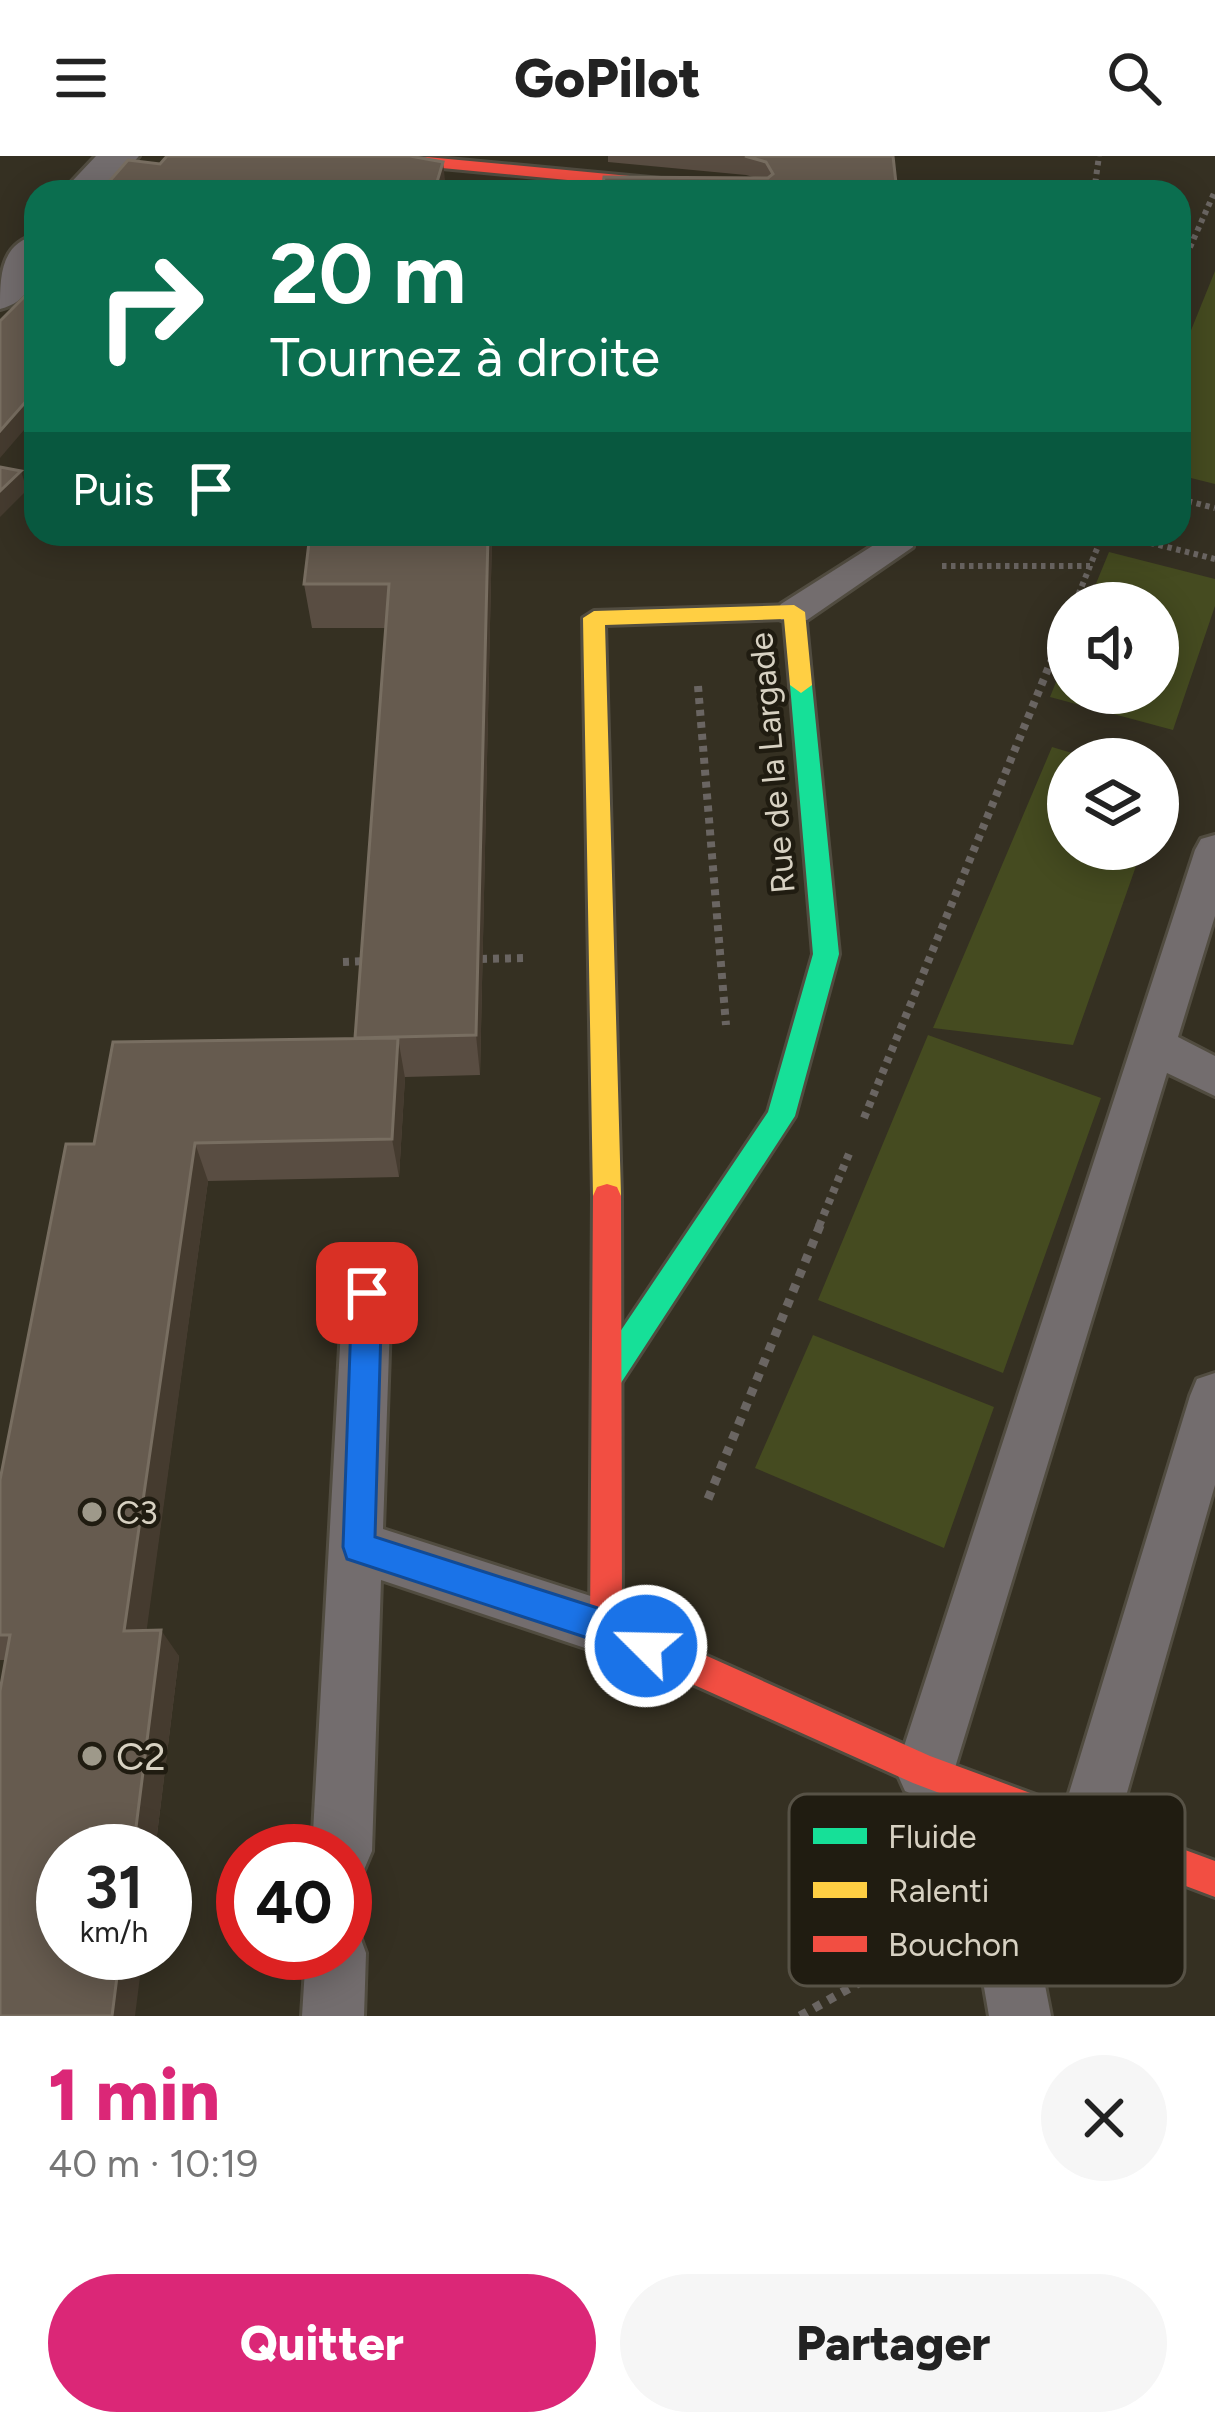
<!DOCTYPE html>
<html lang="fr">
<head>
<meta charset="utf-8">
<style>
  body { margin:0; font-family:Figtree,sans-serif; background:#f6f6f6; color:#222; height:100vh; display:flex; flex-direction:column; font-size:45px; white-space:nowrap }
  * { box-sizing:border-box; margin:0 }
  p { font-size:39px; color:#767676 }
  .icon { flex:none; width:66px; height:66px; fill:none; stroke:currentColor; stroke-width:2; stroke-linecap:round; stroke-linejoin:round }
  .map { position:relative; height:1860px; overflow:hidden }
  .panel { display:flex; flex-direction:column; background:#fff; flex:1 }
  .panel>* { flex:none }
  .banner { position:absolute; left:24px; top:24px; width:1167px; height:366px; border-radius:36px; box-shadow:0 6px 30px #0003; background:#0b6e4f; color:#fff; overflow:hidden }
  .fabs { position:absolute; left:1047px; top:426px; display:grid; gap:24px }
  .fabs a { display:grid; place-items:center; width:132px; height:132px; border-radius:50%; background:#fff; box-shadow:0 6px 30px #0003; font-size:60px }
  .speed { position:absolute; left:36px; top:1668px; display:flex; gap:24px; font-size:60px; font-weight:700; text-align:center }
  .speed>* { display:grid; place-content:center; width:156px; height:156px; border-radius:50%; background:#fff; box-shadow:0 6px 30px #0003; line-height:1 }
  .speed small { font-size:30px; font-weight:400 }
  .speed .limit { border:18px solid #d22; background:#fff; color:#111 }
  .pin { position:absolute; display:grid; place-items:center; width:102px; height:102px; color:#fff; margin:-51px; border-radius:24px; box-shadow:0 6px 18px #0006 }
  .me { position:absolute; width:132px; margin:-66px; rotate:293deg; stroke-linejoin:round; filter:drop-shadow(0 0 9px #0008) }
  .turn { display:flex; align-items:center; gap:42px; height:252px; padding:0 48px; font-size:54px }
  .turn .icon { width:156px; height:156px; stroke-width:2.5 }
  .turn b { display:block; font-size:84px; line-height:102px }
  .then { display:flex; align-items:center; height:114px; padding:0 48px; background:#0003; gap:24px; font-size:45px }
  .round { display:grid; place-items:center; flex:none; width:126px; height:126px; border-radius:63px; background:#f6f6f6 }
  .headline { display:flex; align-items:center; justify-content:space-between; height:204px; padding:0 48px }
  h1 { font-size:72px; font-weight:800; line-height:90px; color:#db2777 }
  .cta { display:flex; gap:24px; margin-top:auto; padding:24px 48px }
  .cta a { flex:1; height:138px; border-radius:72px; background:#db2777; color:#fff; font-size:48px; font-weight:800; line-height:138px; text-align:center }
  .cta a+a { background:#f6f6f6; color:#222 }
  header { display:flex; justify-content:space-between; align-items:center; height:156px; padding:0 48px; background:#fff; font-size:54px; font-weight:800 }
  .map>svg:first-child { display:block }
  .green { fill:#454b20 }
  .lines { fill:none; stroke-linecap:round; stroke-linejoin:round }
  .lane-casing { stroke:#514c40; stroke-width:6 }
  .street-casing { stroke:#514c40; stroke-width:6 }
  .fast-casing { stroke:#514c40; stroke-width:6 }
  .slow-casing { stroke:#514c40; stroke-width:6 }
  .jam-casing { stroke:#514c40; stroke-width:6 }
  .path-far2 { stroke:#6a6562; stroke-width:6; stroke-dasharray:4.5 4.5; stroke-linecap:butt }
  .path-far1 { stroke:#6a6562; stroke-width:8; stroke-dasharray:6 6; stroke-linecap:butt }
  .path { stroke:#6a6562; stroke-width:9; stroke-dasharray:8 8; stroke-linecap:butt }
  .lane { fill:#736d6e; fill-rule:evenodd }
  .street { fill:#736d6e; fill-rule:evenodd }
  .fast { fill:#16e098; fill-rule:evenodd }
  .slow { fill:#ffcf43; fill-rule:evenodd }
  .jam { fill:#f24e42; fill-rule:evenodd }
  .wall { fill:#594d42 }
  .shaded-wall { fill:#453b2f }
  .building { fill:#665b4f; stroke:#786e61; stroke-width:3 }
  .route { fill:#1a73e8; stroke:#114b97; stroke-width:3 }
  .poi-dot { fill:#9e998a; stroke:#201c11; stroke-width:4.5 }
  .labels { text-anchor:middle; dominant-baseline:central; stroke-width:9; stroke-linejoin:round; paint-order:stroke }
  .street-label { font-size:33px; fill:#d7d1c2; stroke:#201c11 }
  .poi-label { font-size:33px; fill:#d7d1c2; stroke:#201c11; text-anchor:start }
  .near-poi-label { font-size:39px; fill:#d7d1c2; stroke:#201c11; text-anchor:start }
  .key { fill:#201c11; stroke:#575246; stroke-width:3 }
  .key-label { font-size:33px; fill:#d7d1c2 }
</style>
</head>
<body>
<header><svg class="icon" aria-label="menu" viewBox="0 0 24 24"><path d="M4 6h16M4 12h16M4 18h16"/></svg>GoPilot<svg class="icon" aria-label="search" viewBox="0 0 24 24"><circle cx="10" cy="10" r="6"/><path d="M15 15l6 6"/></svg></header>
<div class="map">
<svg width="1215" height="1860" viewBox="0 0 1215 1860">
  <rect width="100%" height="100%" fill="#353022"/>
  <path class="green" d="M1215,115V328L1179,319V204Z
    M1109,396L1215,423V450L1173,574L1050,541L1068,496V537H1158V447H1088Z
    M1052,591L1092,603H1068V693H1142L1073,889L933,872Z
    M928,879L1101,942L1003,1217L818,1144Z
    M813,1179L994,1251L944,1392L755,1312Z"/>
  <g class="lines">
    <g class="lane-casing">
      <path id="lane" d="M877,378H911L913,391L807,464H781L776,456L781,448L877,387Z
        M1215,679V760L1178,881L1215,900V940L1167,917L954,1615L945,1635L925,1644L905,1635L896,1615L1195,694L1201,683Z
        M367,1115L384,1122L391,1137L383,1373L606,1445L625,1453L633,1472L625,1491L606,1499L381,1424L372,1695L363,1716L345,1723V1695H312L343,1137L350,1122Z
        M1215,1217V1329L1116,1675L1108,1696L1032,1762L1051,1860H989L970,1750L979,1729L1063,1657L1190,1240L1197,1223Z
        M345,1770L358,1775L366,1797L364,1860H302L306,1797H345Z"/>
    </g>
    <g class="street-casing">
      <path id="street" d="M96,0H139L107,36H62Z
        M36,79C36,111 37,144 0,153C0,121 0,88 36,79Z"/>
    </g>
    <g class="fast-casing">
      <path id="fast" d="M801,521L812,529L839,798L795,960L619,1230L608,1234L597,1230L593,1220L597,1210L768,956L813,798L790,529Z"/>
    </g>
    <g class="slow-casing">
      <path id="slow" d="M794,449L805,456L812,529L801,537L790,529L784,463L605,469L621,1040L617,1049L607,1052L597,1049L593,1040L583,462L594,455Z"/>
    </g>
    <g class="jam-casing">
      <path id="jam" d="M427,1L746,31L755,36H692L421,10V2Z
        M607,1028L617,1031L621,1040L622,1462L930,1600L1215,1705V1741L913,1627L594,1484L590,1472L593,1040L597,1031Z"/>
    </g>
    <path class="path-far2" d="M1094,36L1099,0
      M1179,116L1215,35
      M1179,343L1215,352
      M1115,378L1215,403
      M942,410H1090
      M1075,447L1103,378"/>
    <path class="path-far1" d="M698,530L726,869
      M481,803L528,802
      M343,806L369,805
      M864,962L1068,464
      M819,1070L851,993"/>
    <path class="path" d="M708,1343L821,1067
      M800,1860L935,1784"/>
    <use href="#lane" class="lane"/>
    <use href="#street" class="street"/>
    <use href="#fast" class="fast"/>
    <use href="#slow" class="slow"/>
    <use href="#jam" class="jam"/>
  </g>
  <path class="wall" d="M608,0H893L897,36L757,22L746,19L608,6Z
    M310,378H492L480,919L405,921L399,1021L208,1025L146,1474L179,1500L155,1695H63L5,1504H0V1324L94,988L355,883L386,472H312L304,428Z"/>
  <path class="shaded-wall" d="M443,6L445,24L441,36H434Z
    M36,234V260L0,302V275Z
    M21,315L27,334L0,361V335Z
    M488,378H492L480,919L476,879Z
    M398,882L405,922L399,1021L392,983Z
    M195,987L208,1025L143,1501L124,1475Z
    M161,1474L179,1500L155,1695H133Z
    M120,1797H143L135,1860H112Z"/>
  <path class="building" d="M167,0H410L443,6L434,36H100L128,4L160,8Z
    M745,0H893L897,36H602L604,21L768,22L773,18L766,6Z
    M36,129V234L0,275V165Z
    M0,311L21,315L0,335Z
    M310,378H488L476,879L355,882L389,428H304Z
    M398,882L392,983L195,987L124,1475L161,1474L133,1695H63V1797H120L112,1860H0V1535L10,1479H0V1324L66,988H94L113,886Z"/>
  <path class="route" d="M367,1124L377,1128L382,1137L375,1381L607,1455L658,1478L663,1490L658,1501L646,1506L603,1487L347,1403L343,1391L352,1137L356,1128Z"/>
  <g class="poi-dot">
    <circle cx="92" cy="1356" r="12"/>
    <circle cx="92" cy="1600" r="12"/>
  </g>
  <g class="labels">
    <g class="street-label">
      <text transform="translate(772 607) rotate(-95)">Rue de la Largade</text>
    </g>
    <g class="poi-label">
      <text x="116" y="1356">C3</text>
    </g>
    <g class="near-poi-label">
      <text x="116" y="1600">C2</text>
    </g>
  </g>
  <rect x="789" y="1638" width="396" height="192" rx="18" class="key"/>
  <rect x="813" y="1672" width="54" height="16" fill="#16e098"/>
  <rect x="813" y="1726" width="54" height="16" fill="#ffcf43"/>
  <rect x="813" y="1780" width="54" height="16" fill="#f24e42"/>
  <g class="key-label">
    <text x="888" y="1692">Fluide</text>
    <text x="888" y="1746">Ralenti</text>
    <text x="888" y="1800">Bouchon</text>
  </g>
</svg>
<div class="fabs">
<a><svg class="icon" aria-label="sound" viewBox="0 0 24 24"><path d="M4 9h4l5-4v14l-5-4H4zM17 9q2 3 0 6"/></svg></a>
<a><svg class="icon" aria-label="layers" viewBox="0 0 24 24"><path d="M12 4l9 5-9 5-9-5zM3 14l9 5 9-5"/></svg></a>
</div>
<div class="speed"><div>31<small>km/h</small></div><div class="limit">40</div></div>
<div class="pin" style="left:367px;top:1137px;background:#d93025"><svg class="icon" aria-label="arrive" viewBox="0 0 24 24"><path d="M6 21V4h12l-3 4 3 4H6"/></svg></div>
<svg class="me" style="left:646px;top:1490px" viewBox="-20 -20 40 40"><circle r="17" fill="#1a73e8" stroke="#fff" stroke-width="3"/><path d="M0-11L8 9 0 5-8 9z" fill="#fff"/></svg>
<div class="banner">
<div class="turn"><svg class="icon" aria-label="right" viewBox="0 0 24 24"><path d="M7 20v-9h11M14 6l5 5-5 5"/></svg><div><b>20 m</b>Tournez à droite</div></div>
<div class="then">Puis<svg class="icon" aria-label="arrive" viewBox="0 0 24 24"><path d="M6 21V4h12l-3 4 3 4H6"/></svg></div>
</div>
</div>
<section class="panel">
<div class="headline"><div><h1>1 min</h1><p>40 m · 10:19</p></div><a class="round"><svg class="icon" aria-label="close" viewBox="0 0 24 24"><path d="M6 6l12 12M18 6L6 18"/></svg></a></div>
<div class="cta"><a>Quitter</a><a>Partager</a></div>
</section>
</body>
</html>
